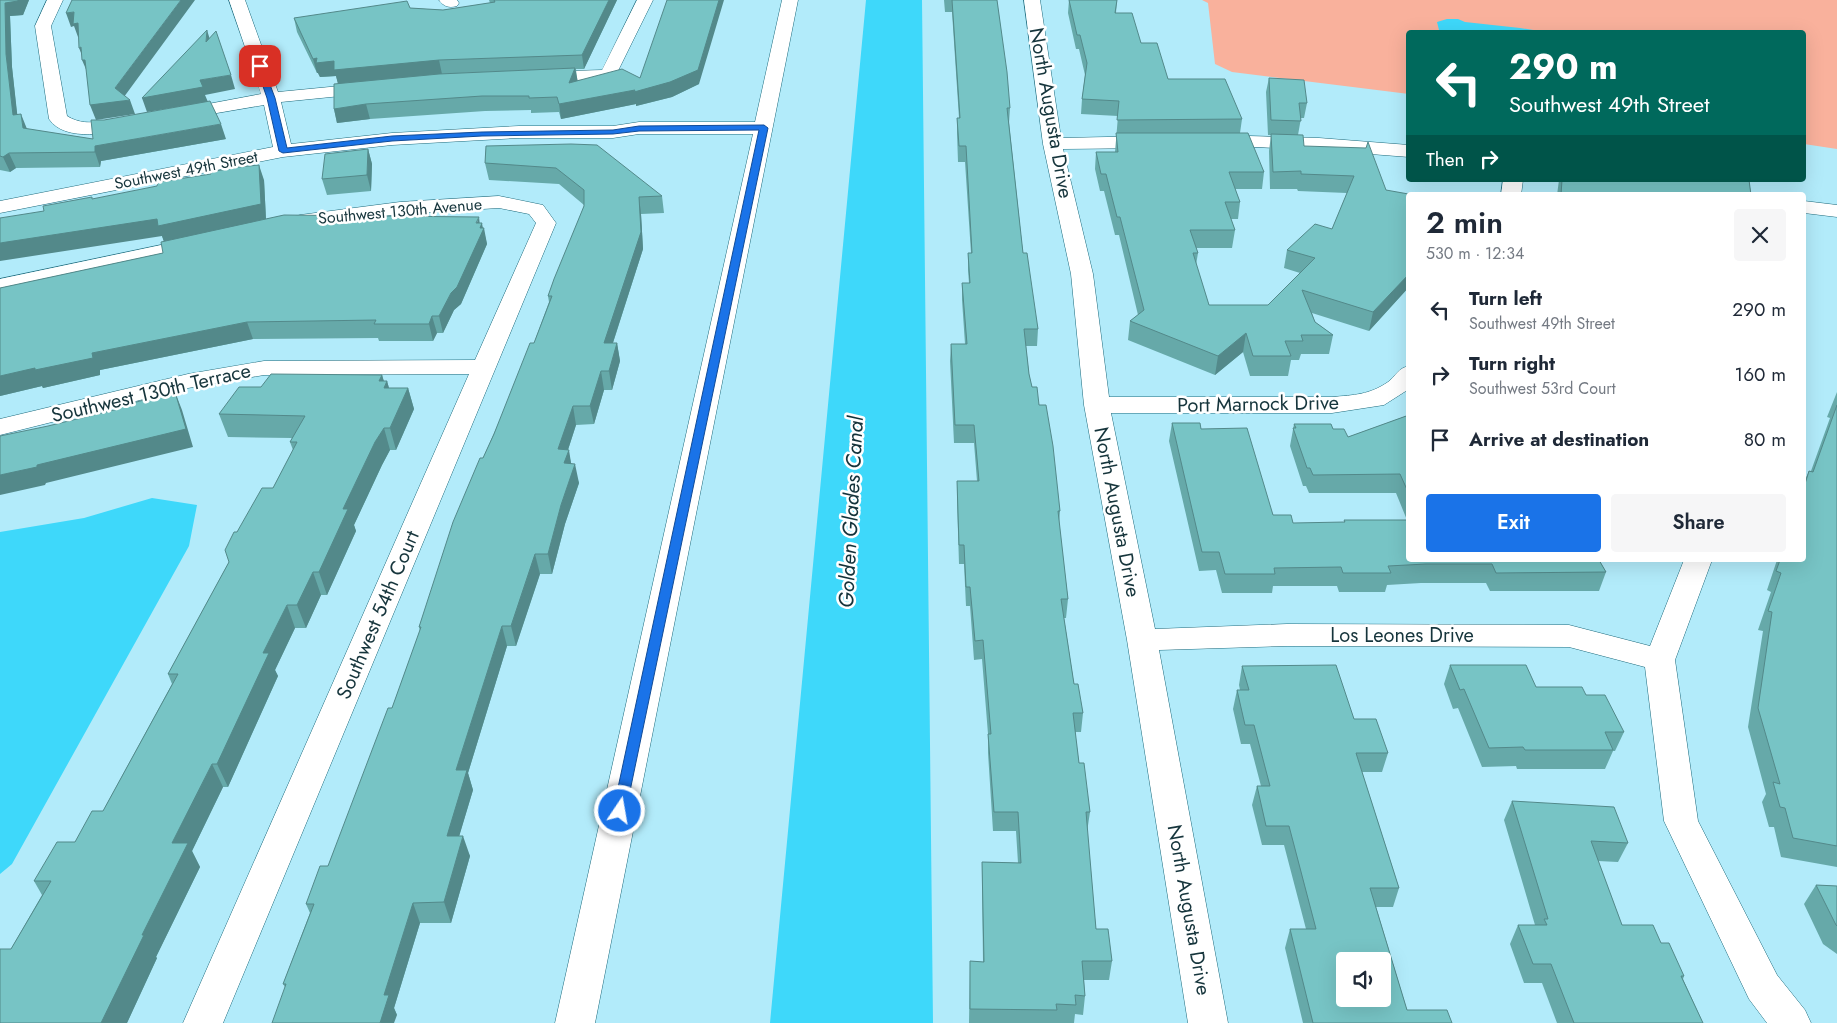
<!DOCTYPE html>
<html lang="en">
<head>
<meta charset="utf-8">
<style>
  body { margin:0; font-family:Jost,sans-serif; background:#f6f6f7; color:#1f2937; height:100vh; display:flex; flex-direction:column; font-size:19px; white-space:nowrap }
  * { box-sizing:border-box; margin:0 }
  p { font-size:16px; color:#747a83 }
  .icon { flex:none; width:28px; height:28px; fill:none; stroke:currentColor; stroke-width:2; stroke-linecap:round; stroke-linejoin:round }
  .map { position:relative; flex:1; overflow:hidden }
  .sheet { position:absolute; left:1406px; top:192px; width:400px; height:370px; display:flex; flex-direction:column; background:#fff; border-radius:5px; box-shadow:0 5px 20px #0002 }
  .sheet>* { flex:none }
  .hud { position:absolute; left:1406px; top:30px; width:400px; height:152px; border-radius:5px; box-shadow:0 5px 20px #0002; background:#00695c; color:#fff; overflow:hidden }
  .tools { position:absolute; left:1336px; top:952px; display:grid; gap:10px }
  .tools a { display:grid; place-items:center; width:55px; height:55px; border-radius:5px; background:#fff; box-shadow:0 5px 20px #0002; font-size:25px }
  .pin { position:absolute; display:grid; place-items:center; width:42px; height:42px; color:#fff; margin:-21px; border-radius:10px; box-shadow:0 2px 8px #0006 }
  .me { position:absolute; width:55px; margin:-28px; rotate:12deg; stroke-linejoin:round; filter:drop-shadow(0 0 4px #0008) }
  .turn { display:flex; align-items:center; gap:18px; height:105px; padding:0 20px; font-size:22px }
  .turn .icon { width:65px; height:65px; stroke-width:2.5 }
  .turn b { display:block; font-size:35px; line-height:42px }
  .then { display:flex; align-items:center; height:48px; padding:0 20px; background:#0003; gap:10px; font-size:19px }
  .round { display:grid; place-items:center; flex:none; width:52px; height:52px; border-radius:5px; background:#f6f6f7 }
  .head { display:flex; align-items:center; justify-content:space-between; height:85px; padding:0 20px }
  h1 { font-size:30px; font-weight:600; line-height:38px }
  .cta { display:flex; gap:10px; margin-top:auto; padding:10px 20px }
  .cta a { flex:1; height:58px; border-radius:5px; background:#1a73e8; color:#fff; font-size:20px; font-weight:600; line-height:58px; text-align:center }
  .cta a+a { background:#f6f6f7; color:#1f2937 }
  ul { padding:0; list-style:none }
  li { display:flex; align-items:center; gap:15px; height:65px; padding:0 20px }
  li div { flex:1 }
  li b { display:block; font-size:19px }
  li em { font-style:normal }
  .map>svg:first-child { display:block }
  .green { fill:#f9b19c }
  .water { fill:#3ed8fa }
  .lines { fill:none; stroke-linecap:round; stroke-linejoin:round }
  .minor-casing { stroke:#1d6a7c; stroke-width:1 }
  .minor { fill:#fff; fill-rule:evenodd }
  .wall { fill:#66a9a9 }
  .shaded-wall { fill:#53898a }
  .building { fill:#77c4c5; stroke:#53898a; fill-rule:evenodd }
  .route { fill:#1a73e8; stroke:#114b97 }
  .labels { text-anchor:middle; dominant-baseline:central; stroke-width:5; stroke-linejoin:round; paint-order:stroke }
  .far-street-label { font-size:16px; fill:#16353c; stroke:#fff }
  .street-label { font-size:20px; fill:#16353c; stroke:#fff }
  .water-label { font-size:21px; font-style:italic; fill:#13323a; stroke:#fff }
</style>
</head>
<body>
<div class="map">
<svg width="1837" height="1023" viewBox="0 0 1837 1023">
  <rect width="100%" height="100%" fill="#b2ebfa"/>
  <path class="green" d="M1202,0H1837V149L1804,144V32H1409V94L1232,72L1215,64L1208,3Z"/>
  <path class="water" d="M866,0H922L933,1023H770Z
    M1447,19H1458L1465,22L1520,28L1546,32H1449L1439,30L1437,22Z
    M152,498L197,505L189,546L12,864L0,874V532L84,518Z"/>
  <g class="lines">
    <g class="minor-casing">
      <path id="minor" d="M47,0H63L51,26L67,116C91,131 113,114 136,119L138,123L136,127C112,133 65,143 49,119L35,26Z
        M229,0H245L278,92L371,83L377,84L380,88L377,92L371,93L281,102L291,144L392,133L519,126H613L639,122H755L782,0H798L595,1023H555L753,134H639L613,138H519L392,145L283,157L0,213V201L273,147L264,105L176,120L170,119L167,115L170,111L176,110L261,94Z
        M439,0H457L459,3L457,6C449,8 444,7 439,0Z
        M637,0H653L614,79L539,82L533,81L530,77L533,73L539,72L602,70Z
        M1024,0H1040L1061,138L1153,136L1160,138L1162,142L1160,146L1153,148L1063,149L1093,274L1109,397H1332C1354,395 1369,395 1388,382C1396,376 1398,368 1409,366V389L1384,405L1332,413H1111L1155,629L1287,624L1569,625L1650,646L1684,560H1712L1675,660L1698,821L1777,975L1805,1010L1811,1023H1767L1749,999L1664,821L1645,667L1569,647L1287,646L1159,650L1228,1023H1188L1127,640L1084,405L1071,274L1043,144Z
        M1216,135L1319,138L1409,145V157L1319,150L1209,145L1207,141L1209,137Z
        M1503,180H1523L1521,195H1501Z
        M499,196L543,205L556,223L223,1023H183L469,374L264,375L188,388L0,435V419L188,374L264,361L475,360L536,223L529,214L499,208L400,214L300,227L293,225L290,221L293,217L300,215L400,202Z
        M1804,201L1837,205V217L1804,213Z
        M199,237L206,239L210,243L206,247L0,293V279Z"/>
    </g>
    <use href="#minor" class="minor"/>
  </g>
  <path class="wall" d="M0,0H29L23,15L10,16L12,67L17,115L27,129L93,139H226L101,161L100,167L16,168L10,172L0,170Z
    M489,0H617L584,69H576L577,80L640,78L699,84L672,97L636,106V104L561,119L559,112L531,113V110L485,111L370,119L337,123L334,109L338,83L336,76L320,77L318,73H317L297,32L294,18L410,8L443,10L490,3Z
    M944,0H997L1010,108L1009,123L1023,253L1038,329L1037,346H1026L1029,374L1032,387L1039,405L1060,511L1059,524L1068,599L1066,618H1064L1074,684L1083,713L1081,732H1075L1079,763L1090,812L1087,832L1096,929L1112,961L1109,980H1084L1085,996L1083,1015L1075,1014L1074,1023H969L970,961L983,962L982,881V862L1018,863L1016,831H993L988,753V734L982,659L974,660L970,606H966L964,564H959L957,500V481H977L974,443H954L950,361L951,344H965L962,300V283H969L968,270V253H971L965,162H958L957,133V118H959L952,12H945Z
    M1069,0H1117L1116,13L1141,43L1168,79L1242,119L1240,133L1264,172L1262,189H1235L1240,202L1238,219H1231L1235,230L1232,248H1196L1198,253L1196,265L1209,305H1268L1300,273L1284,268L1287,250L1332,229L1347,193L1298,191L1297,189H1270L1269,151L1271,135H1268L1266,92L1269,78L1307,103L1304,118H1301L1298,135L1304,146L1386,190L1409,195V287L1369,331L1312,313L1315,322L1333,335L1329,354H1301L1299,360H1291L1288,376H1250L1243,352L1215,375L1128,340L1130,321L1138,315L1119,235H1115L1104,191H1100L1095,169L1096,152H1115L1118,116L1081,114L1082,99L1085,75L1079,49H1076L1068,13Z
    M486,146L662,196L664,213L641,214L643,249L613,343H617L620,361L612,390H604L594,424L576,425L568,450L571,463L579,483L565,524L552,574H540L516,646H507L468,773L473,790L459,836L470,856L451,923H420L394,1008L397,1015L285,987L283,984L310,913L306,904L328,866L392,708L420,631L419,627L483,458L534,343L549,302L548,296L584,206V205L559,184L489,180L485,163Z
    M368,149L372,164L371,191L327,195L322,179Z
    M264,180L266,219L480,223L483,228L487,244L461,304L454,310L443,333H437L433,341H379L378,338L253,339L100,370V375L43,388L42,386L0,396V288L163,253L164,241L162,236L93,199Z
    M1559,180H1749L1751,195H1557Z
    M382,375L384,381H387L389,388H408L414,409L396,450H390L382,465L354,525L356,531L327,595H321L306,628H295L275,670L278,676L228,787H223L192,851L200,867L156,957L157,958L127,1023H0L11,949L42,895L34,881L75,842L103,811L172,684L168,674L229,562L237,532L273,488L293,450L290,442L292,438L228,437L219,414L261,387Z
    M1837,392V867L1781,857L1774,827H1769L1762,802L1766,794L1748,727L1763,631L1758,630L1771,592L1767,590L1777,560H1804V482L1809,471H1811L1830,418L1827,417Z
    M1409,415V560H1599L1606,572L1599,591H1490L1486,583H1421L1387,585L1385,592H1339L1337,586H1273L1272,593H1222L1216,570L1199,571L1169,441L1172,423L1201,429L1273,515L1293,523H1344V520H1407L1396,493H1309L1306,486H1303L1290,446L1294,424L1333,429L1348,437Z
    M1450,665L1536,687L1586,695L1624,732L1615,751H1613L1605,769H1517L1516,766L1482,767L1458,708L1453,709L1444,684Z
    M1242,666L1354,719L1388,753L1382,772H1362L1399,888L1393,907H1376L1407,1010L1452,1023H1303L1285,948L1290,929H1306L1284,845H1262L1252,805L1257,786H1261L1250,744H1241L1233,709L1237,690H1240L1239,685Z
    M1512,801L1628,843L1618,862L1598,861L1622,925L1661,943L1684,976L1683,979L1703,1023H1557L1542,983H1524L1510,944L1518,925H1535L1504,820Z
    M1816,885L1837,886V954L1823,944L1804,904Z"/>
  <path class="shaded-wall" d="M18,0H29L23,15L10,16L12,67L19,130L13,115L6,54L5,3Z
    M181,0H195L121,101L130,100L135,114L96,120L90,105L115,88Z
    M609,0H617L584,69L582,55Z
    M719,0H724L699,84L672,97L636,106V104L561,119L559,104L635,90Z
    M74,12L83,36L78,37L74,26L71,27L66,13Z
    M207,30L211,43L206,42Z
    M81,47L90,74H88L82,60H84L79,48Z
    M317,58L334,61L439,60L442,74L338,84L336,76L320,77L318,73H317L313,59Z
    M575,68L578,82L569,83Z
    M231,75L235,89L205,95L208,102L147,112L142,98L200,80Z
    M366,104L370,119L337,123L334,109Z
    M21,114L27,129L23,128Z
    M221,124L226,139L101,161L100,167L95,152V146Z
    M368,149L372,164L371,191L367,175Z
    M9,153L16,168L10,172L3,157Z
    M259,165L264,180L266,220L164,242L162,236L0,261V243Z
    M639,197L641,214L643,249L607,361L604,343Z
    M479,217L480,226L482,223L483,229L484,228L487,244L461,304L454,310L443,333L439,316L451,293Z
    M1409,274V287L1369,331L1373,312Z
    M432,316L437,333L433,341L429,324Z
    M247,322L253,339L100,370V375L43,388L42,386L0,396V376L92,353Z
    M1246,333L1243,352L1215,375L1218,356Z
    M617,343L620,361L612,390L609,371Z
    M601,371L604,390L594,424L590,406Z
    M382,375L385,386L387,381L393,403L379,381Z
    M408,388L414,409L396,450L390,428Z
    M175,392L182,410L193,447L46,483L45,485L0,495V475L37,465Z
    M573,406L576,425L562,468L558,449Z
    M384,428L390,450L382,465L354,525L356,531L327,595L319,572L343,509L375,442Z
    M569,450L572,469L564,463Z
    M575,464L579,483L565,524L552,574L548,554L561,505Z
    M535,554L540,574L516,646L511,626Z
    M313,572L321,595L306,628L297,605Z
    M287,605L295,628L275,670L278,676L228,787L217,764L263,653Z
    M502,626L507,646L468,773L473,790L453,857L447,836L456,770Z
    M212,764L223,787L192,851L200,867L156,957L157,958L127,1023H101L142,935L172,843Z
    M463,836L470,856L451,923L444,902Z
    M413,903L420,923L394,1008L397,1015L394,1023H380L384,995Z"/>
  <path class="building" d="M0,0H18V1L5,3L6,54L13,115L21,114L23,128L93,139L91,120H104L210,101L221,124L95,146V152L9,153L3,157L0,156Z
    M72,0H181L115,88L130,100L90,105L85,60H82L81,47L79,48L78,23L73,24L74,12L66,13Z
    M494,0H609L582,55L439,60L334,70V61L316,63L317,58L313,59L294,18L407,1L410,8L443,10L495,2Z
    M667,0H719L698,70L670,82L634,92L635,90L559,104L557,97L529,98V96H482L366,104L334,109V84L439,74L575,68L569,83L622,69L640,78Z
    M952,0H997L1007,72L1010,108H1007L1023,253H1027L1038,329H1024L1029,374L1032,387H1037L1039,405H1046L1053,446L1060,511H1058L1068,599H1061L1074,684H1078L1083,713H1073L1079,763H1084L1090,812H1086L1096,929H1108L1112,961H1082L1085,996L1075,995L1076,1005L1056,1004L1057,1010L970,1009V961L984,962L982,862L1021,863L1018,812H994L988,734H991L983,640L975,641L970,587H966L964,545H959L957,481H979L974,425H955L951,344H967L962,283H970L968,253H972L966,146H959L957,118H960Z
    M1069,0H1117L1115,13H1132L1141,43H1157L1168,79H1225L1242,119L1117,120L1119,101L1082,99L1087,63L1080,35H1077Z
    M207,30L206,42L216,31L231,75L200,80L203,87L142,98Z
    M1269,78L1304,80L1307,103H1299L1301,121L1271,120Z
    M1116,133H1248L1264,172H1229L1240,202H1225L1235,230H1190L1198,253H1193L1209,305H1268L1315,258L1287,250L1315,224L1332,229L1354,176L1301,174V171L1273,172L1271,134L1303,135L1304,146L1366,148L1368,142L1386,190L1414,195H1409V274L1373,312L1302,290L1315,322L1333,335H1301L1303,341H1285L1291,356H1253L1246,333L1218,356L1130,321L1144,310L1120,217H1117L1106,174H1101L1096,152H1118Z
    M571,144L597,145L662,196L639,197L641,232L604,343H617L609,371H601L590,406H573L558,449L569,450L564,463L575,464L561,505L548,554H535L511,626H502L456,770H467L447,836H463L444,902L413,903L384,995H389L380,1023H272L286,984H283L314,904H306L320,866H328L388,708H392L421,627H419L453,522L480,458H483L494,434L530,343H534L552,296H548L554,279L584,206V190L556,168L485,163L486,146Z
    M368,149L367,175L322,179L325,154Z
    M259,165L261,204L158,226L157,219L0,243V218L44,211L43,206L92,197V199L157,186L158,182L211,174L210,172L239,167Z
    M1562,180H1672L1680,181H1735L1736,180H1749L1751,195H1561Z
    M284,215L479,217L476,223H482L480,228H484L457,287L451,293L439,316H432L429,324H374L376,320L247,322L92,353L93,358L35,370V368L0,376V288L163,253L161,242Z
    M271,374L382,375L379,381H387L384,388H408L390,428H384L375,442L343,509H348L319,572H313L297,605H287L263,653H269L217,764H212L172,843H188L142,935H144L101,1023H0V949H11L51,881H34L57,842H75L92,811H103L178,674H168L229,562L225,550L234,532H237L262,488H273L297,442H290L305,416L219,414L239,387H261Z
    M175,392L186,429L37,465V467L0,475V436L48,426L118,409L117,407Z
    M1837,405V846L1793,838L1785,808L1780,807L1773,782L1780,784L1758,708L1772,612L1768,611L1781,573L1776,571L1780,560H1804V487L1809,471L1813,472Z
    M1409,415V494L1400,474L1313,475L1310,468H1307L1293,428H1296L1294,424H1331L1333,429H1344L1348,437Z
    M1172,423H1200L1201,429L1247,428L1273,515H1291L1293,523L1345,522L1344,520H1409V560H1599L1606,572L1496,573L1492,564H1426L1388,566L1391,573H1343L1341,567L1274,568L1275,574H1225L1219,552H1202Z
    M1336,665L1354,719H1376L1388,753H1356L1399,888H1370L1407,1010H1447L1452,1023H1313L1290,929H1316L1289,826H1266L1257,786H1270L1254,725H1245L1237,690H1249L1242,666ZM1345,961H1382V999H1345Z
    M1450,665H1526L1536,687H1582L1586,695H1605L1624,732H1605L1613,750H1525L1523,747L1489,748L1464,689L1460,690Z
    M1512,801L1614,807L1628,843L1591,841L1622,925H1653L1661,943H1669L1684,976H1681L1703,1023H1574L1551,964H1533L1518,925H1547L1544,919H1548Z
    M1816,885L1837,886V926L1836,925Z"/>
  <path class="route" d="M260,63L263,66L275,98L287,148L392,136L482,132L613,130L639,126L764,125L768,128L625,815L620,817L615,815L613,811L759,130L639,131L613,134L482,136L392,141L283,153L279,151L267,98L256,66Z"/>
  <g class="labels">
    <g class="far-street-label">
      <text transform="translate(186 170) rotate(-11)">Southwest 49th Street</text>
      <text transform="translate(400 211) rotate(-5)">Southwest 130th Avenue</text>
    </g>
    <g class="street-label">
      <text transform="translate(1051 113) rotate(80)">North Augusta Drive</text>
      <text transform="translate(151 393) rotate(-13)">Southwest 130th Terrace</text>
      <text transform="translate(1258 404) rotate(-1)">Port Marnock Drive</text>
      <text transform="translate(1117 512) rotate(79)">North Augusta Drive</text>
      <text transform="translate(378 615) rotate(-67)">Southwest 54th Court</text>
      <text x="1402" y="635">Los Leones Drive</text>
      <text transform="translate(1189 910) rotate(80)">North Augusta Drive</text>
    </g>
    <g class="water-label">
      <text transform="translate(851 512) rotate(-87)">Golden Glades Canal</text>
    </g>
  </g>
</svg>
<div class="tools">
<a><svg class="icon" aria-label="sound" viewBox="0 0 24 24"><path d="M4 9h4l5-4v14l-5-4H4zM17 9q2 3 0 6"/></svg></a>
</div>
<div class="pin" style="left:260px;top:66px;background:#d93025"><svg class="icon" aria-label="arrive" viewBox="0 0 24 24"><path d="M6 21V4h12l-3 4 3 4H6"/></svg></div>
<svg class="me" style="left:620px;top:811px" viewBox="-20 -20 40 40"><circle r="17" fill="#1a73e8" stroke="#fff" stroke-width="3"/><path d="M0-11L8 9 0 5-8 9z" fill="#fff"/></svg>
<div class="hud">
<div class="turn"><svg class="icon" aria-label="left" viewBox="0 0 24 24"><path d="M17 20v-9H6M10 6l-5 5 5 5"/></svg><div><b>290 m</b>Southwest 49th Street</div></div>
<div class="then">Then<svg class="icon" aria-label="right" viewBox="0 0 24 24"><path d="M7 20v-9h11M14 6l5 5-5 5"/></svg></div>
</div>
<section class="sheet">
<div class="head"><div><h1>2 min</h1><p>530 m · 12:34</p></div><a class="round"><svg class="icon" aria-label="close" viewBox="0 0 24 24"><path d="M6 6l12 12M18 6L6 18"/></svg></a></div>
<ul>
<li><svg class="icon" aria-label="left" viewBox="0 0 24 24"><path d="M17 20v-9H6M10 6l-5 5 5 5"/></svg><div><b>Turn left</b><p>Southwest 49th Street</p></div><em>290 m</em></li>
<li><svg class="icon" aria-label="right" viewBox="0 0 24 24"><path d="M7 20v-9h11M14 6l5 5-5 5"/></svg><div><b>Turn right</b><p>Southwest 53rd Court</p></div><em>160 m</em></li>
<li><svg class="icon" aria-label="arrive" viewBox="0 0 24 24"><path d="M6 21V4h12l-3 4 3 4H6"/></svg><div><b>Arrive at destination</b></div><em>80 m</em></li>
</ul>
<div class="cta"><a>Exit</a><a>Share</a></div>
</section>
</div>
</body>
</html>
